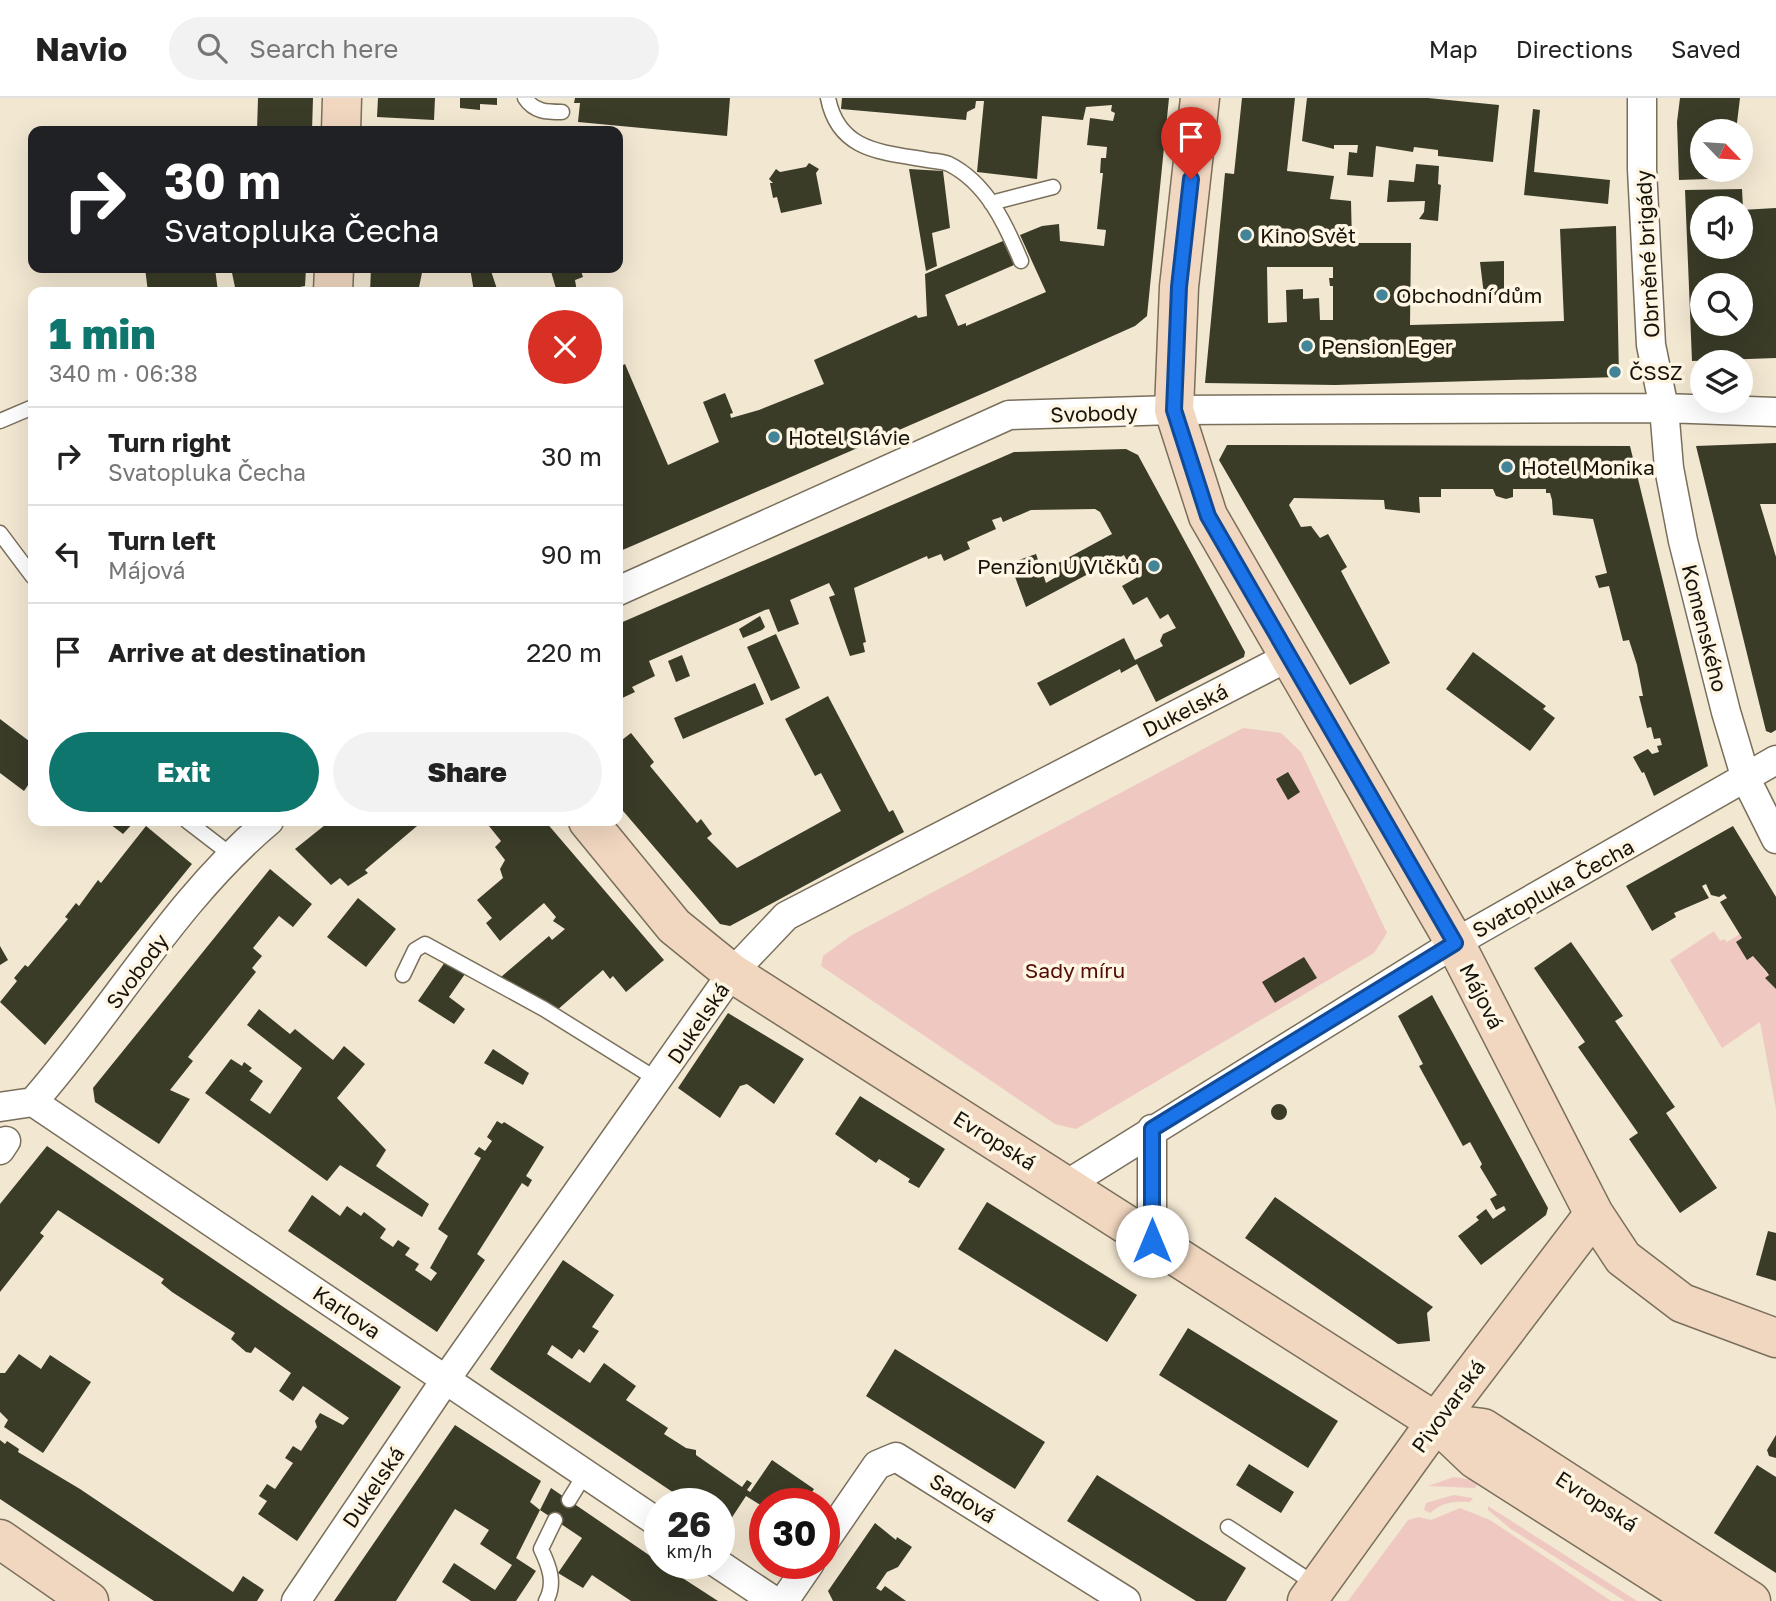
<!DOCTYPE html>
<html lang="en">
<head>
<meta charset="utf-8">
<style>
  body { margin:0; font-family:"Golos Text",sans-serif; background:#f2f2f2; color:#222; height:100vh; display:flex; flex-direction:column; font-size:26px; white-space:nowrap }
  * { box-sizing:border-box; margin:0 }
  p { font-size:23px; color:#767676 }
  .icon { flex:none; width:38px; height:38px; fill:none; stroke:currentColor; stroke-width:2; stroke-linecap:round; stroke-linejoin:round }
  .map { position:relative; flex:1; overflow:hidden }
  .sheet { position:absolute; left:28px; top:189px; width:595px; height:539px; display:flex; flex-direction:column; background:#fff; border-radius:14px; box-shadow:0 7px 28px #0002 }
  .sheet>* { flex:none }
  .hud { position:absolute; left:28px; top:28px; width:595px; height:147px; border-radius:14px; box-shadow:0 7px 28px #0002; background:#202124; color:#fff; overflow:hidden }
  .needle { width:46px; rotate:115deg }
  .controls { position:absolute; left:1690px; top:21px; display:grid; gap:14px }
  .controls a { display:grid; place-items:center; width:63px; height:63px; border-radius:50%; background:#fff; box-shadow:0 7px 28px #0002; font-size:35px }
  .speed { position:absolute; left:644px; top:1390px; display:flex; gap:14px; font-size:35px; font-weight:700; text-align:center }
  .speed>* { display:grid; place-content:center; width:91px; height:91px; border-radius:50%; background:#fff; box-shadow:0 7px 28px #0002; line-height:1 }
  .speed small { font-size:18px; font-weight:400 }
  .speed .limit { border:10px solid #d22; background:#fff; color:#111 }
  .pin { position:absolute; display:grid; place-items:center; width:60px; height:60px; color:#fff; margin:-72px -30px; border-radius:50% 50% 50% 0; rotate:-45deg; box-shadow:0 0 7px #0007 }
  .pin .icon { rotate:45deg }
  .me { position:absolute; width:77px; margin:-38px; rotate:0deg; stroke-linejoin:round; filter:drop-shadow(0 0 5px #0008) }
  .turn { display:flex; align-items:center; gap:24px; height:147px; padding:0 21px; font-size:32px }
  .turn .icon { width:91px; height:91px; stroke-width:2.5 }
  .turn b { display:block; font-size:49px; line-height:60px }
  .round { display:grid; place-items:center; flex:none; width:74px; height:74px; border-radius:37px; background:#f2f2f2 }
  .overview { display:flex; align-items:center; justify-content:space-between; height:119px; padding:0 21px }
  h1 { font-size:42px; font-weight:800; line-height:52px; color:#0f766e }
  .button { display:flex; gap:14px; margin-top:auto; padding:14px 21px }
  .button a { flex:1; height:80px; border-radius:42px; background:#0f766e; color:#fff; font-size:28px; font-weight:800; line-height:80px; text-align:center }
  .button a+a { background:#f2f2f2; color:#222 }
  ul { padding:0; list-style:none }
  li { display:flex; align-items:center; gap:21px; height:98px; padding:0 21px; border-top:2px solid #e0e0e0 }
  li div { flex:1 }
  li b { display:block; font-size:26px }
  li em { font-style:normal }
  header { display:flex; align-items:center; gap:42px; box-sizing:border-box; height:98px; padding:0 35px; background:#fff; border-bottom:2px solid #e0e0e0 }
  header strong { font-size:33px }
  nav { display:flex; gap:38px; margin-inline-start:auto; font-size:24px }
  .search { width:490px; height:63px; background:#f2f2f2; display:flex; align-items:center; gap:18px; box-sizing:border-box; padding:0 24px; border-radius:38px; color:#767676; font-size:26px }
  .map>svg:first-child { display:block }
  .green { fill:#efc8c1 }
  .building { fill:#3a3c28; fill-rule:evenodd }
  .lines { fill:none; stroke-linecap:round; stroke-linejoin:round }
  .lane-casing { stroke:#796f5b; stroke-width:17 }
  .street-casing { stroke:#796f5b; stroke-width:31 }
  .secondary-casing { stroke:#796f5b; stroke-width:41 }
  .lane { stroke:#fff; stroke-width:14 }
  .street { stroke:#fff; stroke-width:28 }
  .secondary { stroke:#f1d7c0; stroke-width:38 }
  .route-casing { stroke:#114b97; stroke-width:18 }
  .route { stroke:#1a73e8; stroke-width:12 }
  .poi-dot { fill:#448498; stroke:#fef5e3; stroke-width:2.5 }
  .labels { text-anchor:middle; dominant-baseline:central; stroke-width:7; stroke-linejoin:round; paint-order:stroke }
  .poi-label { font-size:21px; fill:#17140c; stroke:#fef5e3; text-anchor:start }
  .street-label { font-size:21px; fill:#17140c; stroke:#fef5e3 }
  .park-label { font-size:21px; fill:#520c05; stroke:#fef5e3 }
</style>
</head>
<body>
<header>
<strong>Navio</strong>
<div class="search"><svg class="icon" aria-label="search" viewBox="0 0 24 24"><circle cx="10" cy="10" r="6"/><path d="M15 15l6 6"/></svg>Search here</div>
<nav><a>Map</a><a>Directions</a><a>Saved</a></nav>
</header>
<div class="map">
<svg width="1776" height="1503" viewBox="0 0 1776 1503">
  <rect width="100%" height="100%" fill="#f2e7d1"/>
  <path class="green" d="M1243,630L1281,635L1301,654L1387,835L1374,855L1076,1031L1055,1026L821,868L823,858L852,837Z
    M1714,833L1720,843L1724,841L1727,844L1740,836L1742,840L1736,844L1747,861L1753,858L1768,877L1766,881L1776,891V1011L1760,924L1722,950L1670,862Z
    M1454,1379L1479,1383L1475,1390L1428,1388Z
    M1454,1397L1473,1400L1470,1404C1454,1403 1442,1404 1430,1415L1424,1412L1426,1405Z
    M1488,1408L1637,1503H1625L1511,1431L1488,1412Z
    M1460,1410L1490,1422L1611,1503H1348L1408,1422L1419,1419L1431,1422Z"/>
  <path class="building" d="M258,0H313L312,33H257Z
    M378,0H435L434,22L377,19Z
    M460,0H497V7L480,6V12L460,10Z
    M575,0H730L727,38L578,24L580,5H574Z
    M842,0H1169L1147,218L1135,228L991,292L618,454V390L621,389L618,378V270L625,266L668,367L719,344L703,304L725,295L733,315L730,316L731,320L759,312L824,286L814,262L916,217L918,220L927,218L925,176L1003,143L1014,167L945,197L958,228L966,225V228L1046,194L1020,137L1042,128L1059,126L1060,143L1104,148L1106,132L1097,131L1103,75H1100L1101,60H1106L1107,49L1087,47L1090,20L1113,23L1115,15L1111,13L1112,7L1086,9L1083,22L1042,18L1037,81L977,74L984,3H976L975,10L967,14L966,22L841,11Z
    M1242,0H1295L1287,73L1334,78L1330,101L1351,103L1352,145H1411L1410,227L1564,223L1560,131L1616,128L1619,279L1335,287L1205,285L1225,75L1234,76ZM1267,169H1333V180H1329L1330,188H1333V222H1320L1319,200L1303,201V191L1286,192L1287,224L1268,225Z
    M1307,0H1428L1499,7L1493,64L1438,58V52L1414,49L1413,54L1376,48L1373,79L1347,77L1349,54L1357,55L1358,47H1334V51L1302,43Z
    M1680,0H1740L1736,33H1703V72H1737V80L1679,82L1677,24Z
    M1533,11L1540,12L1534,74L1610,82L1608,106L1524,97Z
    M809,65L819,71L816,75L822,106L781,115L777,99L773,100L770,85H773L769,81L776,71L780,74L806,69Z
    M1416,66L1439,68L1438,86L1441,87L1438,123L1419,121L1424,114L1425,103L1387,104L1389,82L1414,84Z
    M909,71L943,73L950,130L932,135L937,168L926,173Z
    M1742,91L1743,110H1703V149H1741V112L1776,110V260L1692,263L1685,92ZM1703,187H1741V226H1703Z
    M1504,163V197H1484L1480,164Z
    M145,170H215L218,194H148Z
    M231,170H306L305,188L274,194H236Z
    M371,170H423L418,194H370Z
    M470,170H490L498,194H474Z
    M550,170H580L583,179L575,182L577,194H557Z
    M1776,345V406H1760L1776,459V632L1771,635L1766,633L1696,348Z
    M1227,347L1630,348L1708,668L1654,698L1644,674L1642,675L1633,659L1648,651L1652,656L1659,654L1657,648L1662,647L1660,640L1654,641L1651,629L1647,630L1639,598H1643L1637,567L1629,542L1623,543L1609,488L1599,490L1595,478L1607,475L1593,421L1553,417L1552,402L1550,395H1546V391H1513V399L1506,401L1496,398L1493,391H1441V399H1419L1420,415L1385,411L1384,402L1294,400L1289,407L1301,429L1311,428L1320,440L1328,436L1347,469L1341,473L1390,565L1350,587L1219,362Z
    M1126,351L1138,357L1245,554L1244,559L1156,604L1137,566L1121,575L1120,571L1050,608L1037,585L1124,540L1135,562L1163,548L1160,543L1163,536L1176,530L1168,516L1160,521L1147,499L1133,507L1122,488L1136,480L1124,457L1026,509L1010,465L1036,456L1046,485L1056,479L1051,469L1112,436L1100,414L1095,411L1031,412L1003,424L1001,419L992,422L996,431L967,444L970,451L944,463L941,456L928,461L927,458L854,490L866,544L863,545L865,554L850,558L829,499L835,497L829,485L790,502L799,526L778,534L769,511L765,512L649,563L655,578L632,589L635,594L618,602V526L1014,354Z
    M760,518L765,529L762,532L743,540L739,531Z
    M776,536L800,590L771,603L747,549Z
    M1473,554L1546,608L1543,611L1555,620L1530,653L1446,591Z
    M682,557L690,578L676,584L668,563Z
    M755,585L764,606L683,641L674,620Z
    M828,598L889,714L893,712L904,734L730,828L720,826L618,707V645L631,635L654,664L650,668L697,725L701,721L712,736L707,740L737,770L841,713L821,675L815,678L785,621Z
    M0,621L33,646V680L24,693L0,675Z
    M1288,674L1300,694L1288,702L1276,681Z
    M106,723H135L123,736Z
    M330,723H423L365,772L368,775L348,788L340,780L331,787L295,751Z
    M485,723H545L664,862L626,894L613,878L610,881L603,872L556,913L501,879L549,838L552,842L565,831L553,823L556,819L544,805L500,843L486,825L492,820L477,802L503,780L500,771L505,762L495,749L501,743Z
    M146,728L192,766L45,947L0,904L17,883L14,880L25,867L28,869L68,821L65,819L76,805L79,808L98,782L101,785Z
    M1733,728L1776,799V891L1765,880L1769,877L1766,873L1753,858L1747,862L1736,844L1742,840L1720,804L1727,800L1724,796L1719,799L1711,797L1706,786L1702,788L1709,800L1674,815L1676,819L1652,833L1626,788Z
    M270,771L312,806L293,829L279,818L253,850L262,858L252,870L256,874L188,959L193,963L170,992L190,1001L159,1046L95,1004L93,990Z
    M358,800L396,831L366,869L327,839Z
    M1571,844L1623,918L1615,923L1675,1009L1666,1015L1717,1090L1680,1115L1629,1041L1638,1035L1578,949L1585,944L1534,870Z
    M0,848L8,862L0,867Z
    M1304,859L1317,880L1275,905L1262,884Z
    M445,864L465,876L449,899L465,911L454,926L418,903Z
    M1432,897L1548,1110L1546,1117L1481,1167L1458,1138L1479,1122L1476,1119L1486,1111L1493,1121L1506,1112L1504,1108L1496,1112L1490,1101L1497,1097L1480,1069L1482,1066L1470,1044L1463,1048L1419,968L1423,966L1398,918Z
    M259,911L290,936L295,931L333,962L344,948L365,966L337,1000L386,1052L376,1068L429,1106L422,1119L340,1067L327,1083L205,995L231,961L242,968L244,964L252,970L249,973L263,983L250,1002L270,1016L302,970L247,927Z
    M728,915L804,961L774,1006L747,986L740,988L720,1020L678,990Z
    M493,951L529,975L523,987L484,965Z
    M860,998L945,1051L919,1090L908,1084L910,1081L879,1061L876,1065L835,1036Z
    M1271 1014a8 8 0 1 1 16 0a8 8 0 1 1-16 0Z
    M497,1023L502,1026L504,1024L544,1049L526,1078L532,1082L528,1089L522,1085L477,1156L485,1162L437,1234L288,1133L312,1097L340,1118L347,1108L361,1118L364,1114L386,1131L380,1140L393,1149L398,1142L410,1150L405,1157L419,1166L415,1172L431,1183L437,1175L430,1170L448,1138L438,1131L481,1060L474,1056L479,1049L485,1053L492,1043L487,1039Z
    M47,1048L401,1289L297,1443L258,1416L267,1403L259,1398L267,1386L275,1391L293,1365L285,1360L293,1348L301,1353L317,1329L315,1323L320,1315L343,1327L349,1320L303,1288L293,1303L279,1293L291,1275L255,1249L251,1255L246,1254L231,1241L235,1235L172,1194L161,1185L164,1181L58,1112L40,1135L44,1138L0,1194V1106Z
    M1275,1099L1433,1209L1427,1215L1430,1243L1398,1246L1245,1140Z
    M987,1104L1137,1197L1107,1244L958,1151Z
    M1768,1133L1776,1135V1183L1756,1177Z
    M563,1162L614,1197L592,1229L599,1233L584,1255L579,1251L572,1261L552,1247L547,1256L590,1285L604,1265L636,1288L626,1302L668,1330L664,1336L686,1350L696,1352V1357L742,1389L747,1382L752,1385L747,1392L750,1394L772,1362L814,1391L805,1405H765V1410L746,1398L725,1430L719,1426V1405H689L495,1275L490,1271Z
    M1188,1230L1338,1323L1308,1370L1159,1277Z
    M895,1251L1045,1344L1015,1391L866,1298Z
    M19,1256L41,1271L50,1257L91,1284L43,1355L4,1329L8,1322L0,1314V1275H5Z
    M455,1327L541,1383L530,1404L540,1412L516,1460L536,1473L516,1503H471L442,1484L454,1465L495,1492L512,1467L480,1446L489,1432L455,1411L396,1503H334Z
    M1776,1337V1360L1769,1358L1767,1352Z
    M0,1342L5,1346L7,1343L19,1351L18,1354L80,1391L233,1494L243,1478L264,1492L257,1503H154L0,1401Z
    M1249,1366L1294,1394L1281,1415L1236,1387Z
    M1757,1367L1776,1379V1475L1714,1435Z
    M1097,1377L1246,1470L1226,1503H1196L1067,1423Z
    M551,1390L684,1481L718,1503H631L592,1477L583,1490L558,1475L582,1440L540,1412Z
    M875,1425L896,1442L897,1439L912,1449L898,1469L887,1474L876,1490L881,1493L885,1488L906,1503H833L828,1493Z"/>
  <g class="lines">
    <g class="lane-casing">
      <path id="lane" d="M525,0C534,14 547,14 562,14
        M828,0C838,51 878,54 922,61C930,63 942,63 949,66C987,85 1006,127 1021,163
        M991,105L1053,89
        M0,323L33,309
        M0,435L33,479
        M187,723L230,756
        M403,877L415,852L425,846L544,911L658,982
        M569,1402L585,1376
        M1228,1429L1318,1488
        M546,1503C556,1485 549,1468 541,1451L555,1422"/>
    </g>
    <g class="street-casing">
      <path id="street" d="M1642,0V71L1651,247L1664,310L1669,370L1683,443L1726,614L1746,681L1776,741
        M618,493L1009,317L1174,312L1664,310L1776,314
        M33,1004L660,1426
        M0,1009L33,1004C114,912 175,802 269,723
        M0,1052L6,1043
        M1066,1087L1455,845L1776,662
        M1152,1143V1031
        M824,1444L877,1367L896,1359L1126,1503
        M717,1465L774,1503
        M296,1503L446,1281L732,875L786,818L1288,559
        M784,1503L810,1465"/>
    </g>
    <g class="secondary-casing">
      <path id="secondary" d="M1200,0L1179,189L1174,312L1208,418L1455,845L1594,1116L1623,1160L1682,1205L1776,1240
        M341,33L342,0
        M333,194L334,170
        M588,723L674,828L732,875L1436,1324L1475,1361L1698,1503
        M1436,1324L1483,1330L1751,1503
        M0,1441L89,1503
        M1307,1503L1436,1324L1594,1116"/>
    </g>
    <use href="#lane" class="lane"/>
    <use href="#street" class="street"/>
    <use href="#secondary" class="secondary"/>
  </g>
  <g class="lines">
    <g class="route-casing">
      <path id="route" d="M1152,1143V1031L1455,845L1208,418L1174,312L1179,189L1191,81"/>
    </g>
    <use href="#route" class="route"/>
  </g>
  <g class="poi-dot">
    <circle cx="1246" cy="137" r="7"/>
    <circle cx="1382" cy="197" r="7"/>
    <circle cx="1307" cy="248" r="7"/>
    <circle cx="1615" cy="274" r="7"/>
    <circle cx="774" cy="339" r="7"/>
    <circle cx="1507" cy="369" r="7"/>
    <circle cx="1154" cy="468" r="7"/>
  </g>
  <g class="labels">
    <g class="poi-label">
      <text x="1260" y="137">Kino Svět</text>
      <text x="1396" y="197">Obchodní dům</text>
      <text x="1321" y="248">Pension Eger</text>
      <text x="1629" y="274">ČSSZ</text>
      <text x="788" y="339">Hotel Slávie</text>
      <text x="1521" y="369">Hotel Monika</text>
      <text x="1140" y="468" text-anchor="end">Penzion U Vlčků</text>
    </g>
    <g class="street-label">
      <text transform="translate(1647 156) rotate(-93)">Obrněné brigády</text>
      <text transform="translate(1094 315) rotate(-2)">Svobody</text>
      <text transform="translate(1705 530) rotate(76)">Komenského</text>
      <text transform="translate(1185 612) rotate(-27)">Dukelská</text>
      <text transform="translate(1553 790) rotate(-29)">Svatopluka Čecha</text>
      <text transform="translate(137 873) rotate(-53)">Svobody</text>
      <text transform="translate(1482 898) rotate(63)">Májová</text>
      <text transform="translate(698 925) rotate(-56)">Dukelská</text>
      <text transform="translate(995 1042) rotate(32)">Evropská</text>
      <text transform="translate(347 1214) rotate(34)">Karlova</text>
      <text transform="translate(1448 1308) rotate(-54)">Pivovarská</text>
      <text transform="translate(373 1389) rotate(-56)">Dukelská</text>
      <text transform="translate(963 1400) rotate(32)">Sadová</text>
      <text transform="translate(1597 1403) rotate(33)">Evropská</text>
    </g>
    <g class="park-label">
      <text x="1075" y="872">Sady míru</text>
    </g>
  </g>
</svg>
<div class="controls">
<a><svg class="needle" viewBox="-14 -14 28 28"><path d="M0-13l5 13h-10z" fill="#e53935"/><path d="M0 13l5-13h-10z" fill="#767676"/></svg></a>
<a><svg class="icon" aria-label="sound" viewBox="0 0 24 24"><path d="M4 9h4l5-4v14l-5-4H4zM17 9q2 3 0 6"/></svg></a>
<a><svg class="icon" aria-label="search" viewBox="0 0 24 24"><circle cx="10" cy="10" r="6"/><path d="M15 15l6 6"/></svg></a>
<a><svg class="icon" aria-label="layers" viewBox="0 0 24 24"><path d="M12 4l9 5-9 5-9-5zM3 14l9 5 9-5"/></svg></a>
</div>
<div class="speed"><div>26<small>km/h</small></div><div class="limit">30</div></div>
<div class="pin" style="left:1191px;top:81px;background:#d93025"><svg class="icon" aria-label="arrive" viewBox="0 0 24 24"><path d="M6 21V4h12l-3 4 3 4H6"/></svg></div>
<svg class="me" style="left:1152px;top:1143px" viewBox="-20 -20 40 40"><circle r="19" fill="#fff"/><path d="M0-13L10 11 0 6-10 11z" fill="#1a73e8"/></svg>
<div class="hud">
<div class="turn"><svg class="icon" aria-label="right" viewBox="0 0 24 24"><path d="M7 20v-9h11M14 6l5 5-5 5"/></svg><div><b>30 m</b>Svatopluka Čecha</div></div>
</div>
<section class="sheet">
<div class="overview"><div><h1>1 min</h1><p>340 m · 06:38</p></div><a class="round" style="background:#d93025;color:#fff"><svg class="icon" aria-label="close" viewBox="0 0 24 24"><path d="M6 6l12 12M18 6L6 18"/></svg></a></div>
<ul>
<li><svg class="icon" aria-label="right" viewBox="0 0 24 24"><path d="M7 20v-9h11M14 6l5 5-5 5"/></svg><div><b>Turn right</b><p>Svatopluka Čecha</p></div><em>30 m</em></li>
<li><svg class="icon" aria-label="left" viewBox="0 0 24 24"><path d="M17 20v-9H6M10 6l-5 5 5 5"/></svg><div><b>Turn left</b><p>Májová</p></div><em>90 m</em></li>
<li><svg class="icon" aria-label="arrive" viewBox="0 0 24 24"><path d="M6 21V4h12l-3 4 3 4H6"/></svg><div><b>Arrive at destination</b></div><em>220 m</em></li>
</ul>
<div class="button"><a>Exit</a><a>Share</a></div>
</section>
</div>
</body>
</html>
